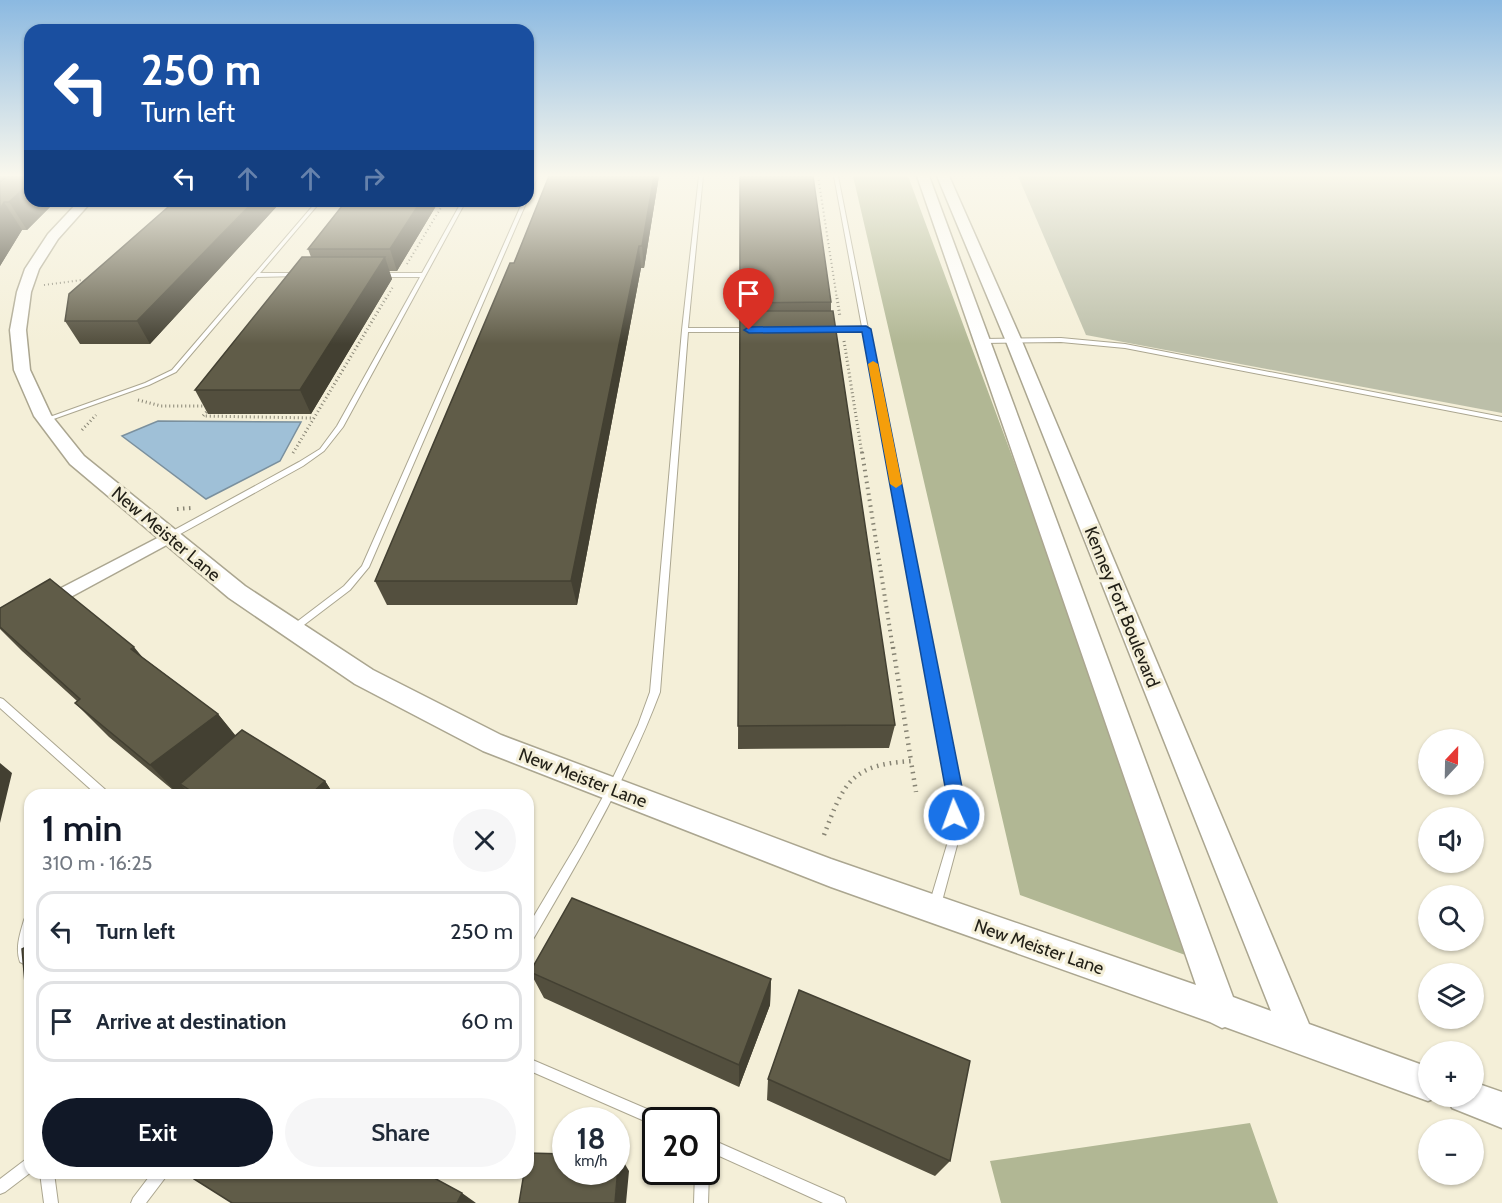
<!DOCTYPE html>
<html lang="en">
<head>
<meta charset="utf-8">
<style>
  body { margin:0; font-family:Cabin,sans-serif; background:#f6f6f7; color:#1f2937; height:100vh; display:flex; flex-direction:column; font-size:22px; white-space:nowrap }
  * { box-sizing:border-box; margin:0 }
  p { font-size:20px; color:#747a83 }
  .icon { flex:none; width:33px; height:33px; fill:none; stroke:currentColor; stroke-width:2; stroke-linecap:round; stroke-linejoin:round }
  .map { position:relative; flex:1; overflow:hidden }
  .panel { position:absolute; left:24px; top:789px; width:510px; height:390px; display:flex; flex-direction:column; background:#fff; border-radius:18px; box-shadow:0 2px 4px #0004 }
  .panel>* { flex:none }
  .hud { position:absolute; left:24px; top:24px; width:510px; height:183px; border-radius:18px; box-shadow:0 2px 4px #0004; background:#1a4fa0; color:#fff; overflow:hidden }
  .needle { width:39px; rotate:22deg }
  .fabs { position:absolute; left:1418px; top:729px; display:grid; gap:12px }
  .fabs a { display:grid; place-items:center; width:66px; height:66px; border-radius:50%; background:#fff; box-shadow:0 2px 4px #0004; font-size:30px }
  .speed { position:absolute; left:552px; top:1107px; display:flex; gap:12px; font-size:30px; font-weight:700; text-align:center }
  .speed>* { display:grid; place-content:center; width:78px; height:78px; border-radius:50%; background:#fff; box-shadow:0 2px 4px #0004; line-height:1 }
  .speed small { font-size:15px; font-weight:400 }
  .speed .limit { border:3px solid #111; border-radius:9px; background:#fff; color:#111 }
  .pin { position:absolute; display:grid; place-items:center; width:51px; height:51px; color:#fff; margin:-62px -26px; border-radius:50% 50% 50% 0; rotate:-45deg; box-shadow:0 0 6px #0007 }
  .pin .icon { rotate:45deg }
  .me { position:absolute; width:66px; margin:-33px; rotate:358deg; stroke-linejoin:round; filter:drop-shadow(0 0 4px #0008) }
  .turn { display:flex; align-items:center; gap:21px; height:126px; padding:0 18px; font-size:27px }
  .turn .icon { width:78px; height:78px; stroke-width:2.5 }
  .turn b { display:block; font-size:42px; line-height:51px }
  .lanes { display:flex; align-items:center; height:57px; padding:0 18px; background:#0003; justify-content:center; gap:30px; direction:ltr }
  .lanes .off { opacity:.35 }
  .round { display:grid; place-items:center; flex:none; width:63px; height:63px; border-radius:32px; background:#f6f6f7 }
  .overview { display:flex; align-items:center; justify-content:space-between; height:102px; padding:0 18px }
  h1 { font-size:36px; font-weight:600; line-height:45px; color:#111827 }
  .action { display:flex; gap:12px; margin-top:auto; padding:12px 18px }
  .action a { flex:1; height:69px; border-radius:36px; background:#111827; color:#fff; font-size:24px; font-weight:600; line-height:69px; text-align:center }
  .action a+a { background:#f6f6f7; color:#1f2937 }
  ul { padding:0; list-style:none }
  li { display:flex; align-items:center; gap:18px; height:81px; margin:0 12px 9px; padding:0 6px; border:3px solid #e0e1e3; border-radius:18px }
  li div { flex:1 }
  li b { display:block; font-size:22px }
  li em { font-style:normal }
  .map>svg:first-child { display:block }
  .green { fill:#bcbfa9 }
  .forest { fill:#b1b794 }
  .water { fill:#9fc0d7; stroke:#7a909e; stroke-width:1.5 }
  .lines { fill:none; stroke-linecap:round; stroke-linejoin:round }
  .lane-casing { stroke:#aba690; stroke-width:2 }
  .street-casing { stroke:#aba690; stroke-width:3 }
  .secondary-casing { stroke:#aba690; stroke-width:3 }
  .path-far3 { stroke:#878474; stroke-width:2; stroke-dasharray:1 3; stroke-linecap:butt }
  .path-far2 { stroke:#878474; stroke-width:3; stroke-dasharray:1 3; stroke-linecap:butt }
  .path-far1 { stroke:#878474; stroke-width:4; stroke-dasharray:1.5 4.5; stroke-linecap:butt }
  .path { stroke:#878474; stroke-width:4.5; stroke-dasharray:1.5 5; stroke-linecap:butt }
  .lane { fill:#fff; fill-rule:evenodd }
  .street { fill:#fff; fill-rule:evenodd }
  .secondary { fill:#fff; fill-rule:evenodd }
  .wall { fill:#534f3e }
  .shaded-wall { fill:#434032 }
  .building { fill:#605c48; stroke:#434032; stroke-width:1.5 }
  .route { fill:#1a73e8; stroke:#114b97; stroke-width:1.5 }
  .slow { fill:#f59e0b }
  .labels { text-anchor:middle; dominant-baseline:central; stroke-width:6; stroke-linejoin:round; paint-order:stroke }
  .street-label { font-size:18px; fill:#232118; stroke:#f4efd8 }
</style>
</head>
<body>
<div class="map">
<svg width="1502" height="1203" viewBox="0 0 1502 1203">
  <rect width="100%" height="100%" fill="#f4efd8"/>
  <path class="green" d="M1018,176H1502V413L1086,335Z"/>
  <path class="forest" d="M853,176H908L1199,960L1020,895Z
    M1250,1123L1278,1203H1001L990,1161Z"/>
  <path class="water" d="M158,421L301,422L280,461L206,499L122,436Z"/>
  <g class="lines">
    <g class="lane-casing">
      <path id="lane" d="M534,176H538L530,193L528,194V188Z
        M699,176H703L688,328H750L753,330L750,332H688L660,692C627,780 579,860 532,941L528,943V926L577,844L610,784L638,725L650,692L682,330Z
        M834,176H838L959,792V838L941,905L939,909L935,910L931,909L929,905L949,838V792L863,331H826L823,329L826,327H862Z
        M317,201H321L260,273H297L300,275L299,276L257,277L176,372L149,385L48,421H44V419L145,383L172,370Z
        M462,201H466L343,427L324,451L303,466L173,538H167L166,536L167,534L299,462L320,449L337,426L420,277H382L379,275L382,273H422Z
        M523,201H527L369,567L350,590L296,631H290L289,629L290,627L344,586L362,566Z
        M1061,338L1125,344L1502,417V421L1125,348L1061,342L983,343L980,341L983,339Z
        M0,698L3,699L108,792L109,795H97L0,708Z
        M30,914C30,925 30,936 29,946C28,952 30,956 28,962L24,964L20,962C15,948 20,934 24,920L26,916Z
        M528,1058L661,1115L662,1120H656V1126L528,1070Z
        M706,1137L844,1198L846,1203H823L706,1150Z
        M30,1158V1173L5,1192L0,1194V1179L25,1160Z
        M706,1167L709,1172L708,1203H694L695,1172H706Z
        M40,1173H54L58,1203H44Z
        M152,1173H167L165,1178L146,1203H131L133,1198Z"/>
    </g>
    <g class="street-casing">
      <path id="street" d="M169,532L177,537L174,541L54,606H42L40,602L42,598Z"/>
    </g>
    <g class="secondary-casing">
      <path id="secondary" d="M917,176H929L1233,997L1271,1011L1005,339L937,176H949L1021,339L1309,1024L1428,1067V1096H1440L1428,1101L1225,1027L1222,1028L1210,1022L831,887L483,751L355,684L229,598L70,464L34,416L14,370L10,330L17,292L25,269L48,234L79,201H92L58,239L39,269L31,292L26,330L30,370L51,415L84,456L245,586L373,670L501,735L831,859L1196,985Z
        M1473,1082L1502,1092V1128L1452,1108L1447,1096H1473Z"/>
    </g>
    <path class="path-far3" d="M818,176L837,299
      M407,264L445,201
      M44,285L82,280
      M386,299L394,285"/>
    <path class="path-far2" d="M837,298L840,317
      M844,341L862,454
      M138,400L161,406H208
      M209,409L203,416L312,418
      M82,430L96,415
      M293,453L386,298"/>
    <path class="path-far1" d="M862,452L893,649
      M177,509L191,508"/>
    <path class="path" d="M893,647L911,761
      M824,835C844,782 851,765 911,761L916,792"/>
    <use href="#lane" class="lane"/>
    <use href="#street" class="street"/>
    <use href="#secondary" class="secondary"/>
  </g>
  <path class="wall" d="M0,176H30V201H56L27,230H22L0,266Z
    M549,176H659L644,268H641L577,605H387L375,581L514,263Z
    M740,176L831,302V311L895,725L889,748L738,749Z
    M346,201H439L397,271H389L392,279L311,414H208L195,390L311,257L308,249Z
    M279,204L150,344H80L65,321Z
    M0,608L142,657L218,714L236,736L325,781L334,795H191L189,793L186,795H179L109,737L75,703L77,701L22,651L0,629Z
    M530,972L771,979L770,1005L739,1087L544,998Z
    M768,1079L950,1161L935,1176L767,1100Z"/>
  <path class="shaded-wall" d="M654,176H659L644,268L642,246Z
    M30,183V201H56L27,230L9,202Z
    M254,201H278L279,204L150,344L137,321Z
    M421,201H439L397,271L390,249Z
    M4,202L22,230L0,266V209Z
    M639,246L641,268L577,605L571,581Z
    M385,257L392,279L311,414L300,390Z
    M134,647L163,682L131,649Z
    M218,714L245,748L180,784L189,793L186,795H179L150,765Z
    M0,763L12,773L0,823Z
    M325,781L334,795H310Z
    M771,979L770,1005L739,1087V1065Z
    M619,1154L629,1171L626,1203H615Z
    M462,1193L476,1203H457Z"/>
  <path class="building" d="M8,176H30V183L9,202H4L0,209V182Z
    M549,176H654L642,246H639L571,581H375L510,263H514Z
    M740,176H813L831,302L740,303Z
    M175,201H254L137,321H65L69,294Z
    M346,201H421L390,249H308Z
    M302,257H385L300,390H195Z
    M740,311H833L895,725L738,726Z
    M50,579L134,647L131,649L218,714L150,765L75,703L80,699L0,627V608Z
    M242,730L325,781L310,795H197L180,784Z
    M572,898L771,979L739,1065L530,972Z
    M30,945V1040L22,949Z
    M799,990L970,1061L950,1161L768,1079Z
    M528,1153L566,1154V1172H616V1154H619L615,1203H519L524,1173H528Z
    M198,1173H425L462,1193L457,1203H232L194,1179Z"/>
  <linearGradient id="sky" x2="0" y2="1"><stop stop-color="#8bb9e1"/><stop offset="0.51" stop-color="#faf8ed"/><stop offset="1" stop-color="#faf8ed" stop-opacity="0"/></linearGradient>
  <rect width="1502" height="344" fill="url(#sky)"/>
  <path class="route" d="M866,326L871,329L963,792V815L960,821L954,823L948,821L946,815V792L862,332L749,333L744,330L749,327Z"/>
  <path class="slow" d="M873,361L878,364L902,484L896,488L890,484L868,364Z"/>
  <g class="labels">
    <g class="street-label">
      <text transform="translate(166 534) rotate(40)">New Meister Lane</text>
      <text transform="translate(1122 607) rotate(68)">Kenney Fort Boulevard</text>
      <text transform="translate(583 778) rotate(21)">New Meister Lane</text>
      <text transform="translate(1039 947) rotate(19)">New Meister Lane</text>
    </g>
  </g>
</svg>
<div class="fabs">
<a><svg class="needle" viewBox="-14 -14 28 28"><path d="M0-13l5 13h-10z" fill="#e53935"/><path d="M0 13l5-13h-10z" fill="#747a83"/></svg></a>
<a><svg class="icon" aria-label="sound" viewBox="0 0 24 24"><path d="M4 9h4l5-4v14l-5-4H4zM17 9q2 3 0 6"/></svg></a>
<a><svg class="icon" aria-label="search" viewBox="0 0 24 24"><circle cx="10" cy="10" r="6"/><path d="M15 15l6 6"/></svg></a>
<a><svg class="icon" aria-label="layers" viewBox="0 0 24 24"><path d="M12 4l9 5-9 5-9-5zM3 14l9 5 9-5"/></svg></a>
<a>+</a>
<a>−</a>
</div>
<div class="speed"><div>18<small>km/h</small></div><div class="limit">20</div></div>
<div class="pin" style="left:749px;top:330px;background:#d93025"><svg class="icon" aria-label="arrive" viewBox="0 0 24 24"><path d="M6 21V4h12l-3 4 3 4H6"/></svg></div>
<svg class="me" style="left:954px;top:815px" viewBox="-20 -20 40 40"><circle r="17" fill="#1a73e8" stroke="#fff" stroke-width="3"/><path d="M0-11L8 9 0 5-8 9z" fill="#fff"/></svg>
<div class="hud">
<div class="turn"><svg class="icon" aria-label="left" viewBox="0 0 24 24"><path d="M17 20v-9H6M10 6l-5 5 5 5"/></svg><div><b>250 m</b>Turn left</div></div>
<div class="lanes"><svg class="icon" aria-label="left" viewBox="0 0 24 24"><path d="M17 20v-9H6M10 6l-5 5 5 5"/></svg><svg class="icon off" aria-label="ahead" viewBox="0 0 24 24"><path d="M12 20V5M6 11l6-6 6 6"/></svg><svg class="icon off" aria-label="ahead" viewBox="0 0 24 24"><path d="M12 20V5M6 11l6-6 6 6"/></svg><svg class="icon off" aria-label="right" viewBox="0 0 24 24"><path d="M7 20v-9h11M14 6l5 5-5 5"/></svg></div>
</div>
<section class="panel">
<div class="overview"><div><h1>1 min</h1><p>310 m · 16:25</p></div><a class="round"><svg class="icon" aria-label="close" viewBox="0 0 24 24"><path d="M6 6l12 12M18 6L6 18"/></svg></a></div>
<ul>
<li><svg class="icon" aria-label="left" viewBox="0 0 24 24"><path d="M17 20v-9H6M10 6l-5 5 5 5"/></svg><div><b>Turn left</b></div><em>250 m</em></li>
<li><svg class="icon" aria-label="arrive" viewBox="0 0 24 24"><path d="M6 21V4h12l-3 4 3 4H6"/></svg><div><b>Arrive at destination</b></div><em>60 m</em></li>
</ul>
<div class="action"><a>Exit</a><a>Share</a></div>
</section>
</div>
</body>
</html>
